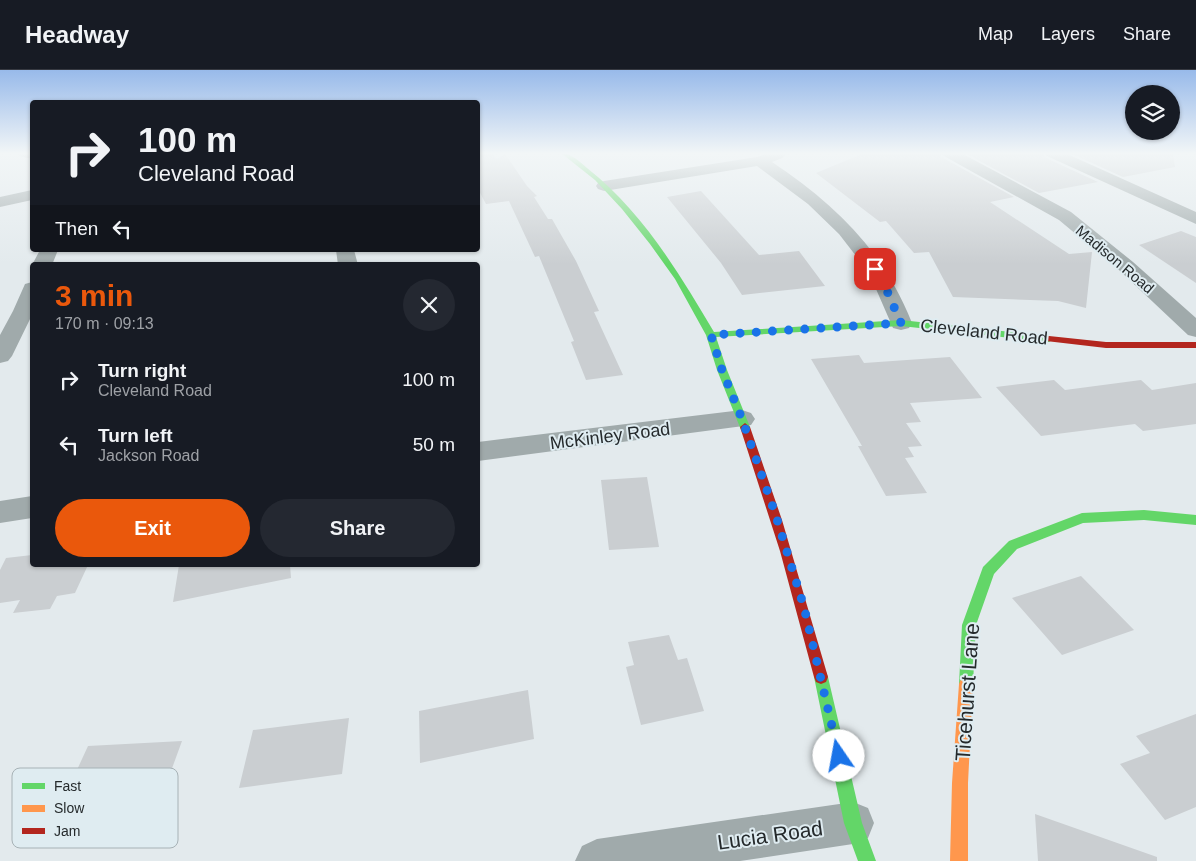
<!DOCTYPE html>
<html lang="en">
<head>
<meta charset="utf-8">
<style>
  body { margin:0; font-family:Helvetica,sans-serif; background:#242831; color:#f1f3f6; height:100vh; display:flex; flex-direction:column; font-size:19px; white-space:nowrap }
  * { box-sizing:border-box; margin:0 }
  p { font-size:16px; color:#9ea1a6 }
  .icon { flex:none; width:28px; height:28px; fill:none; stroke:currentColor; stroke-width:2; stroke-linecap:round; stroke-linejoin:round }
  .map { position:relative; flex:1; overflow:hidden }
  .drawer { position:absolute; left:30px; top:192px; width:450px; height:305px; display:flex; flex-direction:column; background:#171b24; border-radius:5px; box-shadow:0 1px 4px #0004 }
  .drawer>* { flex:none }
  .guide { position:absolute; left:30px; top:30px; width:450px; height:152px; border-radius:5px; box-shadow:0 1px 4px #0004; background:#171b24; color:#f1f3f6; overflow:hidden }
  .buttons { position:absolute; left:1125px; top:15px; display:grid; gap:10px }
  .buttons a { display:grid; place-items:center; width:55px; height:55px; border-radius:50%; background:#171b24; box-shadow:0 1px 4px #0004; font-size:25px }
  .pin { position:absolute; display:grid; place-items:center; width:42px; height:42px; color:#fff; margin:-21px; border-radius:10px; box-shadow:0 2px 8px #0006 }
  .me { position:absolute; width:55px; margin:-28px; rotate:348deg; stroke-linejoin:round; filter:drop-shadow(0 0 4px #0008) }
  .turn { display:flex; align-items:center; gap:18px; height:105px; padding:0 25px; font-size:22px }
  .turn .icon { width:65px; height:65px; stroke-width:2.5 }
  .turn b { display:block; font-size:35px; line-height:42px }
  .then { display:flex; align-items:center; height:48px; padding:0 25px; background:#0003; gap:10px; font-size:19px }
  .round { display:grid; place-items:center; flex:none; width:52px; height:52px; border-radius:26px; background:#242831 }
  .head { display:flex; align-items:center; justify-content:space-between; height:85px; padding:0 25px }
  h1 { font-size:30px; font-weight:800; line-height:38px; color:#ea580c }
  .primary-button { display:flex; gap:10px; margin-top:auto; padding:10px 25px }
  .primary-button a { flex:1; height:58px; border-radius:30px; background:#ea580c; color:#fff; font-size:20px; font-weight:800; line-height:58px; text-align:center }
  .primary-button a+a { background:#242831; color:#f1f3f6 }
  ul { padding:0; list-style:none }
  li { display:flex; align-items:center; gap:15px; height:65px; padding:0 25px }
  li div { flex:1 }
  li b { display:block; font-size:19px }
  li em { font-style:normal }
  header { display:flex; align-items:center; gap:30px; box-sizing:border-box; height:70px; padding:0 25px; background:#171b24; border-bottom:1px solid #363941 }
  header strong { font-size:24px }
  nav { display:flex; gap:28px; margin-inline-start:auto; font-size:18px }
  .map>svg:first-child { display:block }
  .building { fill:#caced1 }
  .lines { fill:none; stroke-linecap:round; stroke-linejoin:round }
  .street { fill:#a0aaab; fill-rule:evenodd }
  .fast { fill:#63d668; fill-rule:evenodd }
  .slow { fill:#ff974d; fill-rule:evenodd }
  .jam { fill:#b3261e; fill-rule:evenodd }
  .route { stroke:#1a73e8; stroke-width:9; stroke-dasharray:0 16.2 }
  .labels { text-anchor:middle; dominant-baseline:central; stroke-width:4; stroke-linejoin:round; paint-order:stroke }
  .far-street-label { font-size:15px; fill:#252a2c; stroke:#dfecf1 }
  .street-label { font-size:18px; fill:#252a2c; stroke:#dfecf1 }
  .near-street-label { font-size:21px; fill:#252a2c; stroke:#dfecf1 }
  .key { fill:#dfecf1; stroke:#a7b2b6; stroke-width:1 }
  .key-label { font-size:14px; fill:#252a2c }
</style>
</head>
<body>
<header>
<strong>Headway</strong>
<nav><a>Map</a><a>Layers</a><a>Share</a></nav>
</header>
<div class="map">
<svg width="1196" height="791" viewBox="0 0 1196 791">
  <rect width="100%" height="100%" fill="#e3eaed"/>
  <path class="building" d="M478,83H491L497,89L505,84L527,116L537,126L534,127L548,149H552L576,191L599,241L594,242L623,305L586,310L571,272L574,271L539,186L535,187L509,131L486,134L478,119Z
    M864,83H939L943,88L1014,127L990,132L1069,184L1092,182L1086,238L1058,231L953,227L929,182L914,183L886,151L880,152L816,103Z
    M965,83H1042L1046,88L1098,112L1039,123Z
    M1070,83H1173L1175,97L1123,107Z
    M701,121L759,185L799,181L825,216L742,225L721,193L667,127Z
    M1181,161L1196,167V213L1139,175Z
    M859,285L864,293L950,287L982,328L910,333L921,352L906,353L922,376L908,377L914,387L905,388L927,423L886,426L858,376H862L811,289Z
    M1054,310L1065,320L1141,310L1152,320L1196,313V354L1143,361L1135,354L1041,366L996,317Z
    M647,407L659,477L609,480L601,410Z
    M32,485V495H88L75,523L57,526L50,539L13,543L20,530L0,533V500L6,488Z
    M179,495H290L291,508L173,532Z
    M1081,506L1134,560L1062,585L1012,528Z
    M669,565L678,590L687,588L704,641L641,655L626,597L634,595L628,572Z
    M528,620L534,669L420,693L419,641Z
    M1196,644V737L1165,750L1120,694L1150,683L1136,666Z
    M349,648L342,704L239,718L253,660Z
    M182,671L159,734L59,739L88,676Z
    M1035,744L1157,787V791H1038Z"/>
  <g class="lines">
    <path class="street" d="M17,83H32V89L20,86Z
      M768,83H783L785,85L782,88L772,92C836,135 883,180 912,253L909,258L901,260L893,258L876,219L863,195L839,164L808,134L757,96L604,121L598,119L596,116L598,113L604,111L757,87Z
      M941,83H961L1071,142L1133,192L1196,248V267L1188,265L1119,200L1059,150L944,86Z
      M1044,83H1065L1196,142V154L1047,86Z
      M32,120V130L0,137V127Z
      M40,180H58L52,195H32Z
      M336,180H354L358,195H338Z
      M32,212V245L12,286L8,291L0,293V265L13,241L25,214Z
      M742,340L751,343L755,349L751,355L478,391V372Z
      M32,426V448L0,453V431Z
      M853,732L868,738L874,753L868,768L853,774L740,791H575L582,776L597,769Z"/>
    <path class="fast" d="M561,83C571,83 579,91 587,98C642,141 679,203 714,262L901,250L1049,266L1054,269L1049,272L901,256L716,267L727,300L750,357L745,361L741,360L717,300L706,265L675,209L650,174L622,139L595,110Z
      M1144,440L1196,445V455L1144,450L1083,453L1017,479L994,504L976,555L973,614L971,619L966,621L961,619L959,614L962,555L983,497L1009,471L1082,443Z
      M821,600L826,602L828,607L862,753L876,791H858L844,753L814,607L816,602Z"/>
    <path class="slow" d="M966,607L971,609L973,614L968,713V791H950L952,713L959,614L961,609Z"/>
    <path class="jam" d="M1049,266L1106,272H1196V278H1106L1046,271V267Z
      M745,353L750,357L782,450L828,607L826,612L821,614L816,612L814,607L780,481L740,357Z"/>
  </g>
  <linearGradient id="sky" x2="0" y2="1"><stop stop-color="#98baea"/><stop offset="0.43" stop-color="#f2f6f7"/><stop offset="1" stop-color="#f2f6f7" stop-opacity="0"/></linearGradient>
  <rect width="1196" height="194" fill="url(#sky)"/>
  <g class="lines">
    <path class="route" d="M839,686L804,537L775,443L742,349L722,300L711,265L901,253L884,214L875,199"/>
  </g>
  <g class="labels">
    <g class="far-street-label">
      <text transform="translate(1115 189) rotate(40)">Madison Road</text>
    </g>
    <g class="street-label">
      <text transform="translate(984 262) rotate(6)">Cleveland Road</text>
      <text transform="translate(610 366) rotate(-7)">McKinley Road</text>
    </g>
    <g class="near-street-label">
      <text transform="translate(967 622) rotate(-86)">Ticehurst Lane</text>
      <text transform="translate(770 765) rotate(-8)">Lucia Road</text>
    </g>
  </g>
  <rect x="12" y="698" width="166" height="80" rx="8" class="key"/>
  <rect x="22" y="713" width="23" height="6" fill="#63d668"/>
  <rect x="22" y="735" width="23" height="7" fill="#ff974d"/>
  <rect x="22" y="758" width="23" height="6" fill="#b3261e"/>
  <g class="key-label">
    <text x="54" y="721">Fast</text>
    <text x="54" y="743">Slow</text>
    <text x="54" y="766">Jam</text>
  </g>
</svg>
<div class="buttons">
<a><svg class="icon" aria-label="layers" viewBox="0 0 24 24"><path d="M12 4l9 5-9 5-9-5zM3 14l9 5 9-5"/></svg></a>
</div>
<div class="pin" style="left:875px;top:199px;background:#d93025"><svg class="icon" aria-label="arrive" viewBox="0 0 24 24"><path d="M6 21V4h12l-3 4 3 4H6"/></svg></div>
<svg class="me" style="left:839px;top:686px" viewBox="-20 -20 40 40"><circle r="19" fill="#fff"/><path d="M0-13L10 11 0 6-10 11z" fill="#1a73e8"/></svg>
<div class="guide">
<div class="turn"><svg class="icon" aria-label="right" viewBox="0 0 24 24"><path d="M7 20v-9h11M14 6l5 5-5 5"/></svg><div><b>100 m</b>Cleveland Road</div></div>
<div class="then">Then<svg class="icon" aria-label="left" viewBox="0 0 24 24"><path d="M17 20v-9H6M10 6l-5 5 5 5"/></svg></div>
</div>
<section class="drawer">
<div class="head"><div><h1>3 min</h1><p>170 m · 09:13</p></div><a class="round"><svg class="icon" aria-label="close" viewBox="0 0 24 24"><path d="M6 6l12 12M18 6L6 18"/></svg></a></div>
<ul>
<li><svg class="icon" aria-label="right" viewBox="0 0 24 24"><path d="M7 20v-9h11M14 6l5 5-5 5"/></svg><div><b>Turn right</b><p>Cleveland Road</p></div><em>100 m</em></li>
<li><svg class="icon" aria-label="left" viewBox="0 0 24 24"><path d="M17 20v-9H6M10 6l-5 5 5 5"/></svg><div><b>Turn left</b><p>Jackson Road</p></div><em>50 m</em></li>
</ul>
<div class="primary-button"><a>Exit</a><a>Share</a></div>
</section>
</div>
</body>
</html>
